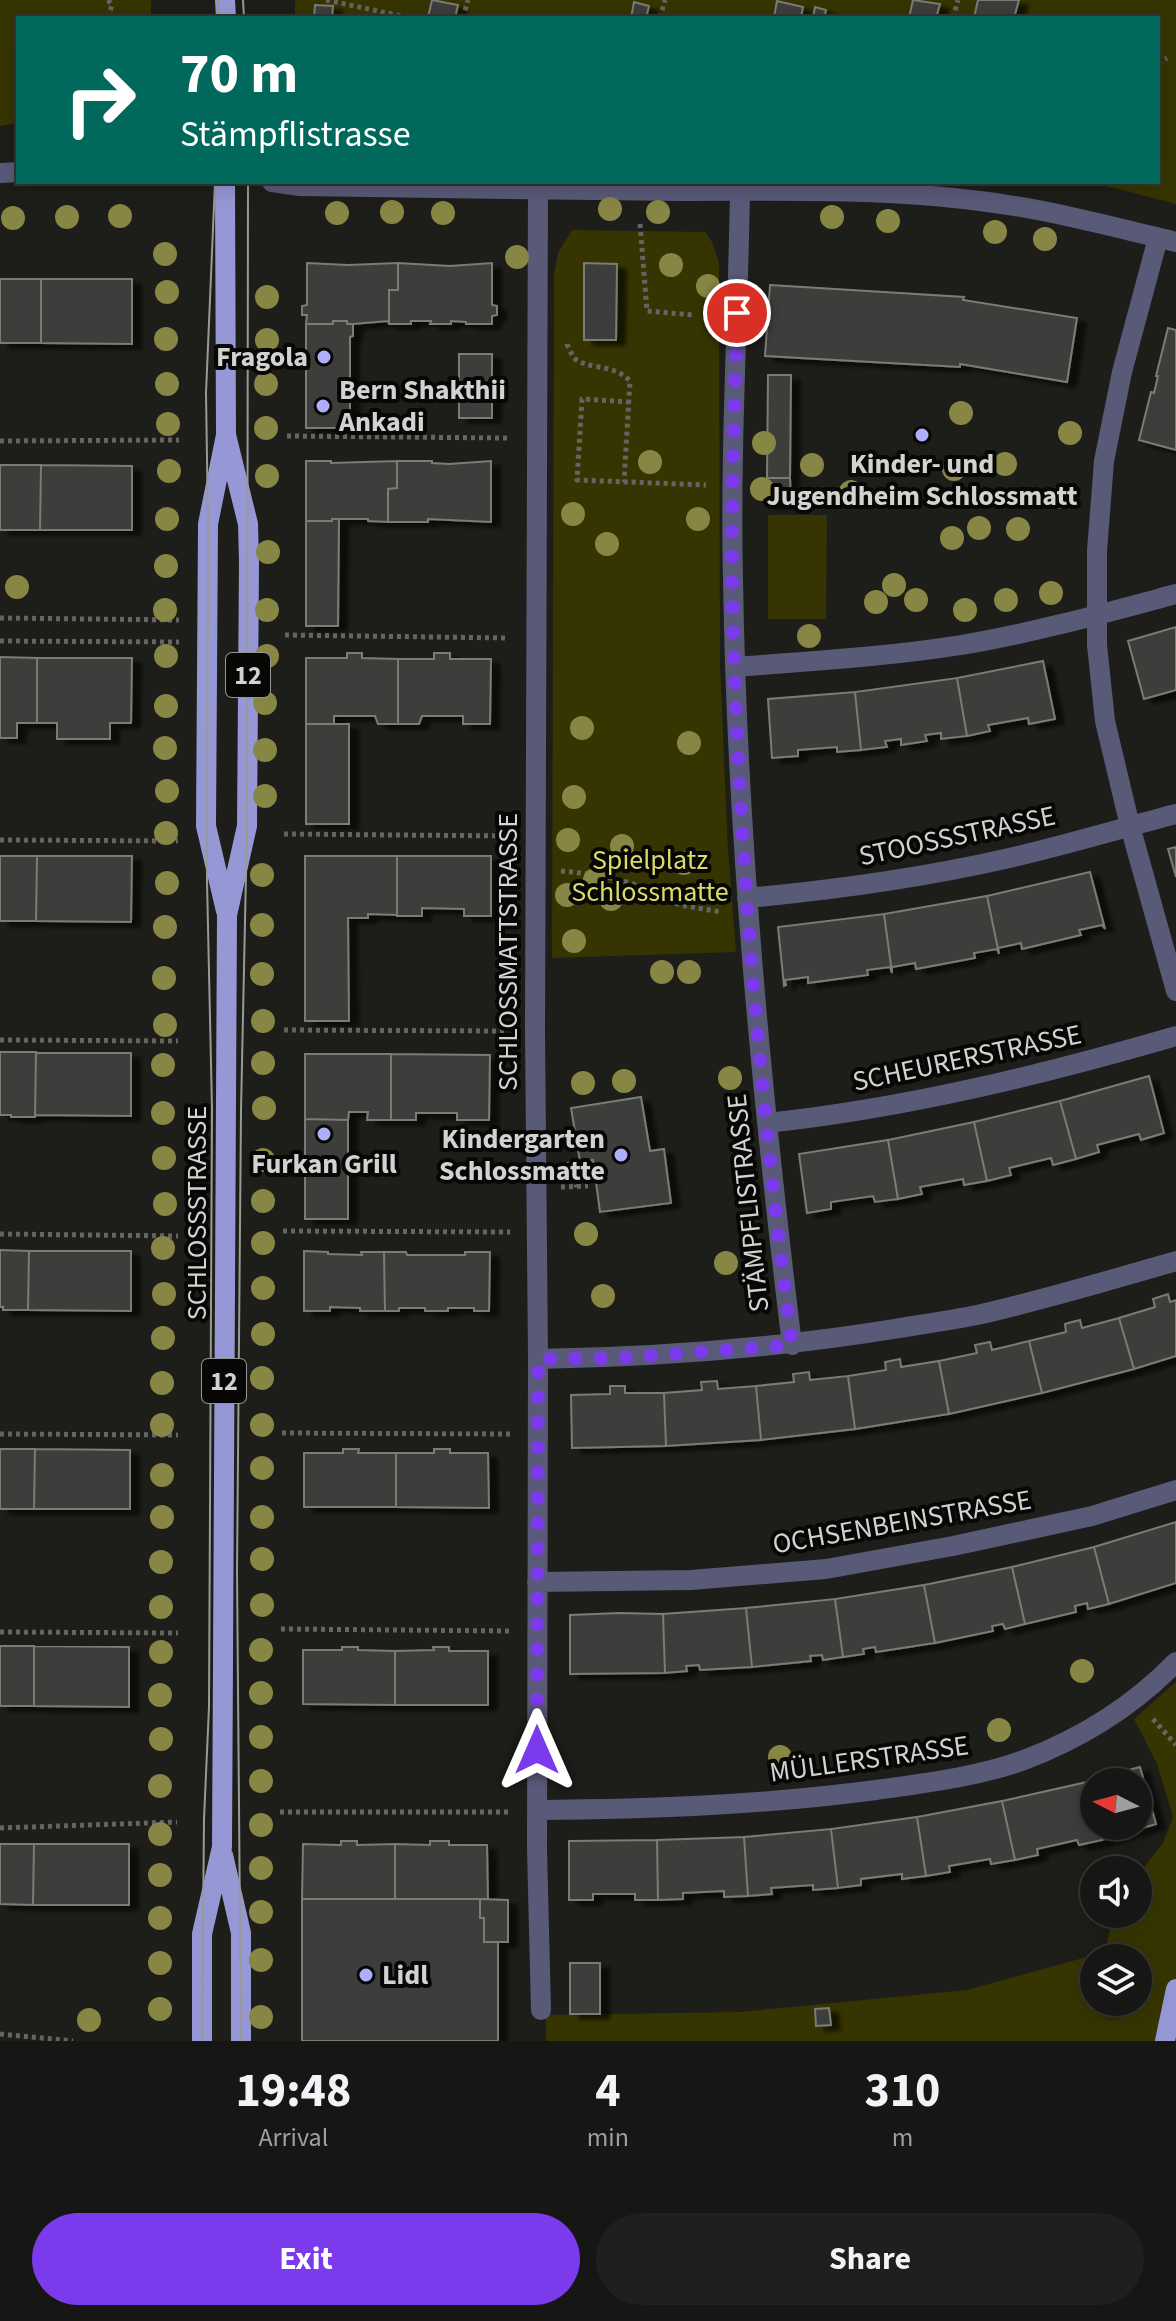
<!DOCTYPE html>
<html lang="en">
<head>
<meta charset="utf-8">
<style>
  body { margin:0; font-family:"Source Sans 3",sans-serif; background:#1f1f1d; color:#f1f3f6; height:100vh; display:flex; flex-direction:column; font-size:30px; white-space:nowrap }
  * { box-sizing:border-box; margin:0 }
  p { font-size:26px; color:#9e9fa0 }
  .icon { flex:none; width:44px; height:44px; fill:none; stroke:currentColor; stroke-width:2; stroke-linecap:round; stroke-linejoin:round }
  .map { position:relative; height:2041px; overflow:hidden }
  .details { display:flex; flex-direction:column; background:#161614; flex:1 }
  .details>* { flex:none }
  .guide { position:absolute; left:16px; top:16px; width:1144px; height:168px; border-radius:0px; box-shadow:0 4px 20px #0003,0 0 0 2px #353534; background:#00695c; color:#fff; overflow:hidden }
  .needle { width:52px; rotate:276deg }
  .buttons { position:absolute; left:1080px; top:1768px; display:grid; gap:16px }
  .buttons a { display:grid; place-items:center; width:72px; height:72px; border-radius:50%; background:#161614; box-shadow:0 4px 20px #0003,0 0 0 2px #353534; font-size:40px }
  .pin { position:absolute; display:grid; place-items:center; width:68px; height:68px; color:#fff; margin:-34px; border:4px solid #fff; border-radius:50%; box-shadow:0 2px 8px #0007 }
  .me { position:absolute; width:88px; margin:-44px; rotate:0deg; stroke-linejoin:round; filter:drop-shadow(0 0 6px #0008) }
  .turn { display:flex; align-items:center; gap:28px; height:168px; padding:0 32px; font-size:36px }
  .turn .icon { width:104px; height:104px; stroke-width:2.5 }
  .turn b { display:block; font-size:56px; line-height:68px }
  .eta { display:flex; justify-content:space-evenly; align-items:center; height:136px; text-align:center }
  .eta b { font-size:48px; font-weight:700; line-height:56px }
  .action { display:flex; gap:16px; margin-top:auto; padding:16px 32px }
  .action a { flex:1; height:92px; border-radius:48px; background:#7c3aed; color:#fff; font-size:32px; font-weight:700; line-height:92px; text-align:center }
  .action a+a { background:#1f1f1d; color:#f1f3f6 }
  .map>svg:first-child { display:block }
  .green { fill:#363501; fill-rule:evenodd }
  .building { fill:#3e3e3b; stroke:#7a7b76; stroke-width:2; filter:url(#shadow) }
  .lines { fill:none; stroke-linecap:round; stroke-linejoin:round }
  .path { stroke:#646462; stroke-width:5; stroke-dasharray:4 4; stroke-linecap:butt }
  .minor { stroke:#595a78; stroke-width:20 }
  .major { stroke:#9698d6; stroke-width:20 }
  .tram { stroke:#999996; stroke-width:2 }
  .tree { fill:#878644 }
  .route { stroke:#7c3aed; stroke-width:14; stroke-dasharray:0 25.2 }
  .poi-dot { fill:#adaffb; stroke:#070706; stroke-width:3 }
  .labels { text-anchor:middle; dominant-baseline:central; stroke-width:8; stroke-linejoin:round; paint-order:stroke }
  .shield { fill:#070706; stroke:#959593; stroke-width:2 }
  .shield-label { font-size:26px; font-weight:bold; fill:#d2d2d0 }
  .poi-label { font-size:28px; font-weight:bold; fill:#d2d2d0; stroke:#070706; text-anchor:end }
  .street-label { font-size:28px; fill:#d2d2d0; stroke:#070706 }
  .park-label { font-size:28px; fill:#dddb67; stroke:#070706 }
</style>
</head>
<body>
<div class="map">
<svg width="1176" height="2041" viewBox="0 0 1176 2041">
  <defs>
    <filter id="shadow"><feDropShadow dx="9" dy="5" stdDeviation="2" flood-color="#0009"/></filter>
  </defs>
  <rect width="100%" height="100%" fill="#1d1d1a"/>
  <path class="green" d="M0,0H151V18H18V123L0,126Z
    M295,0H1176V204L1090,182H1158V18H295Z
    M572,230L705,232L712,242L719,263L720,666L728,850L736,952L552,958L554,275L558,253Z
    M768,515H827L826,619H768Z
    M1176,1682V1978L1161,2041H546V2015L740,2012L967,1990L1105,1952L1113,1914H1138V1875L1163,1843L1173,1817L1157,1764L1134,1719ZM1094,1958H1138V2002H1094Z"/>
  <path class="building" d="M432,0L458,5L455,18L428,17Z
    M913,0L940,4L936,18H909Z
    M1019,0L1014,18H974L978,0Z
    M777,1L803,7L801,18L774,17Z
    M634,2L649,6L646,18H631Z
    M315,5L333,6L332,18H314Z
    M815,7L826,10L824,18H813Z
    M307,263L348,265L398,263V290H389V324L388,321L353,324H347V321H333V324H306L307,315H302V306L307,305Z
    M398,263L450,266L492,263V305L497,306V315L492,316V324H466V322L451,321V324H430L431,321H411V324H389V290H398Z
    M584,263L617,264L616,340H584Z
    M0,279H41V343H0Z
    M41,279H132V344L41,343Z
    M770,285L964,297L963,300L1077,318L1067,382L960,364V367L765,356Z
    M333,321H347V324H353V336L350,337V428H306V324H333Z
    M1168,328L1176,330V450L1139,440L1151,392L1154,393L1158,376H1156Z
    M459,354H492V418H459Z
    M768,375H791L790,478H767Z
    M306,461H331V463L397,461V488L388,489V522L368,521V519H332V521H306Z
    M397,461H432V463L449,464L491,461V522L428,519V522H388V489L397,488Z
    M0,465H41L40,530H0Z
    M41,465L132,466V530H40Z
    M767,478H790L791,504H767Z
    M332,519H339L338,626H306V521H332Z
    M1176,627V690L1144,699L1128,641Z
    M347,653H362V658L398,659V724H378L375,716H334V724H306V658H347Z
    M434,653H450V659H491L490,724H463V716H422L419,724H398V659H434Z
    M0,657L37,658V723H17V738H0Z
    M37,658H132L131,723H110V739H57V723H37Z
    M1043,661L1055,719L1029,724L1028,718L988,725L990,731L967,736L957,678Z
    M957,678L967,736L941,739V733L925,735L927,741L901,745V739L885,741L887,747L861,750L855,692Z
    M855,692L861,750L837,752V747L798,750V756L772,758L768,699Z
    M306,724H349V824H306Z
    M1176,847V877L1168,849Z
    M0,856H37L36,921H0Z
    M37,856H132L131,922L36,921Z
    M305,856H397V915L368,914V918H348L349,1021H305Z
    M397,856H491V916H464V909L422,908V916H397Z
    M1090,872L1105,929L1102,925L1079,930L1081,935L1022,949L1021,943L998,948L999,954L987,896Z
    M987,896L999,954L997,949L974,953L975,958L916,969L915,963L892,967V973L884,914Z
    M884,914L892,973L890,967L867,970L868,975L808,983V977L785,980L786,985L784,986L778,927Z
    M0,1052H36L35,1117H11V1115H0Z
    M36,1053H131V1116L35,1115Z
    M305,1054H391V1120H367L368,1112H349L348,1120L305,1119Z
    M391,1054L490,1055L489,1120H457V1113H416V1120H391Z
    M1149,1076L1164,1133L1141,1140L1139,1134L1097,1145L1099,1152L1076,1159L1060,1101Z
    M641,1097L650,1151L664,1149L671,1203L600,1212L593,1160L580,1162L571,1108Z
    M1060,1101L1076,1159L1053,1165L1051,1158L1009,1168L1011,1175L987,1181L974,1122Z
    M305,1119L348,1120V1219H305Z
    M974,1122L987,1181L964,1185L963,1179L920,1187L922,1194L898,1199L888,1140Z
    M888,1140L898,1199L875,1202L873,1196L831,1202V1209L807,1213L799,1154Z
    M0,1250L29,1251L28,1310H3V1307H0Z
    M29,1251H131V1311L28,1310Z
    M304,1251L328,1252V1254L362,1255L361,1252H384L385,1311H360V1308L330,1307V1311H304Z
    M384,1252H406L407,1255H465V1252H490L489,1311H474V1308H448V1311H425V1308H399V1311H385Z
    M1168,1294L1170,1302L1176,1300V1356L1134,1369L1119,1318L1155,1307L1153,1299Z
    M1119,1318L1134,1369L1042,1393L1029,1341L1066,1332L1065,1324L1072,1322L1080,1320L1082,1328Z
    M1029,1341L1042,1393L949,1414L939,1361L977,1353L975,1345L990,1342L992,1350Z
    M900,1359L901,1367L939,1361L949,1414L855,1429L848,1376L886,1370L885,1362Z
    M809,1372L810,1380L848,1376L855,1429L761,1440L756,1386L794,1382L793,1374Z
    M717,1381L718,1389L756,1386L761,1440L666,1446L664,1393L702,1390L701,1382Z
    M610,1386H625V1393H664L666,1446L572,1448L571,1395L610,1394Z
    M0,1449H35L34,1509H0Z
    M35,1449L130,1450V1509H34Z
    M343,1449H359L358,1453H396V1507H304V1453H343Z
    M434,1449H450V1453H488L489,1508L396,1507V1453H434Z
    M1176,1522V1583L1109,1604L1094,1547Z
    M1094,1547L1109,1604L1088,1609L1087,1603L1075,1606L1076,1612L1025,1624L1012,1567Z
    M1012,1567L1025,1624L1005,1629L1003,1624L992,1626L993,1631L935,1643L924,1585Z
    M924,1585L935,1643L876,1652L875,1647L863,1649L864,1654L843,1657L835,1599Z
    M835,1599L843,1657L823,1660L822,1655L810,1656L811,1661L752,1667L746,1608Z
    M746,1608L752,1667L700,1670L699,1665L686,1666L687,1671L665,1673L663,1614Z
    M620,1613L663,1614L665,1673L570,1674V1615Z
    M0,1646H34V1706H0Z
    M34,1646L129,1647V1707L34,1706Z
    M342,1647H358V1650L395,1651V1705L303,1704V1650H342Z
    M433,1647H449V1651H488V1705H395V1651L434,1650Z
    M1140,1767L1156,1824L1102,1840L1099,1826H1138V1782H1094V1809L1087,1782L1105,1777L1104,1774L1116,1770L1117,1773Z
    M1087,1782L1094,1809V1826H1099L1102,1840L1079,1845L1077,1840L1037,1849L1038,1855L1015,1860L1002,1801Z
    M1002,1801L1015,1860L991,1864L990,1859L949,1866L950,1872L926,1876L917,1817Z
    M917,1817L926,1876L902,1879V1874L861,1879V1885L838,1888L831,1829Z
    M831,1829L838,1888L813,1890V1885L771,1888L772,1894L748,1896L744,1837Z
    M744,1837L748,1896L724,1897V1891L683,1893V1899L658,1900L657,1840Z
    M657,1840L658,1900H635V1894H593V1900H569V1841Z
    M341,1841H357V1845L395,1844V1899H302L303,1844L341,1845Z
    M430,1841H449V1845H487L488,1899H395V1844L430,1845Z
    M0,1844H34L33,1905L0,1904Z
    M34,1844H129V1905H33Z
    M302,1899H480V1918H484V1942H498V2041H302Z
    M480,1899L508,1900V1942H484V1918H480Z
    M570,1963H600V2014H570Z
    M1093,1994L1094,2002H1111L1110,2012L1099,2011L1100,2007L1091,2006Z
    M829,2008L831,2025L816,2026L815,2009Z"/>
  <g class="lines">
    <path class="path" d="M326,0L411,18
      M108,18L112,5L108,0
      M463,18L468,0
      M660,18L665,0
      M953,18L958,0
      M1158,63L1167,58
      M640,224L647,311L693,315
      M567,344C567,345 573,356 573,357C585,370 614,363 630,381L624,482
      M630,402L582,399L577,480L706,485
      M287,436L508,438
      M0,441L179,440
      M0,618L179,620
      M285,635L508,638
      M0,641L179,642
      M284,834L511,836
      M0,840L178,841
      M561,871L599,875L631,883L680,905L721,912
      M284,1030L507,1031
      M0,1040L178,1041
      M567,1162L577,1187
      M561,1187L588,1186
      M283,1231L510,1232
      M0,1234L178,1236
      M282,1433L513,1434
      M0,1434L178,1435
      M281,1629L512,1631
      M0,1632L178,1633
      M1153,1719L1176,1745
      M280,1812H511
      M0,1828L177,1822
      M0,2034L73,2041"/>
    <path class="minor" d="M0,173L18,172
      M272,182L300,186C427,188 555,190 682,191C781,191 882,188 980,201C1046,209 1111,226 1176,242
      M538,190L535,1031L538,1359L537,1849L541,2010
      M740,191C738,320 730,449 733,579C737,835 761,1090 792,1345
      M1158,238L1122,372L1104,461L1097,551V645L1105,721L1130,826L1176,991
      M735,667C810,661 886,657 961,645C1033,633 1105,613 1176,594
      M747,898C834,890 920,878 1005,859C1063,846 1119,829 1176,814
      M767,1123C907,1108 1041,1075 1176,1036
      M538,1359C660,1357 779,1348 900,1328C925,1324 952,1320 977,1315C1044,1300 1110,1280 1176,1261
      M537,1582L691,1580L826,1569L953,1546L1092,1516L1176,1490
      M537,1810C651,1809 763,1805 876,1790C926,1783 977,1777 1024,1760C1082,1738 1133,1706 1176,1662"/>
    <path class="major" d="M225,0L226,18
      M225,182L226,435L208,524L206,826L226,911
      M223,1855L241,1933V2041
      M202,2041V1934L222,1847L227,915L247,826L249,562L248,524L226,435
      M1165,2041L1176,1989"/>
    <path class="tram" d="M243,0L244,18
      M218,18V0
      M202,2041L204,1819L209,1707L212,1109L207,881L208,524L206,393L215,182
      M241,2041L237,1571L241,1111L247,826L248,182"/>
  </g>
  <g class="tree">
    <circle cx="610" cy="209" r="12"/>
    <circle cx="392" cy="212" r="12"/>
    <circle cx="658" cy="212" r="12"/>
    <circle cx="337" cy="213" r="12"/>
    <circle cx="443" cy="213" r="12"/>
    <circle cx="120" cy="216" r="12"/>
    <circle cx="67" cy="217" r="12"/>
    <circle cx="832" cy="217" r="12"/>
    <circle cx="13" cy="218" r="12"/>
    <circle cx="888" cy="221" r="12"/>
    <circle cx="995" cy="232" r="12"/>
    <circle cx="1045" cy="239" r="12"/>
    <circle cx="165" cy="254" r="12"/>
    <circle cx="517" cy="257" r="12"/>
    <circle cx="671" cy="265" r="12"/>
    <circle cx="708" cy="286" r="12"/>
    <circle cx="167" cy="292" r="12"/>
    <circle cx="267" cy="297" r="12"/>
    <circle cx="166" cy="339" r="12"/>
    <circle cx="267" cy="340" r="12"/>
    <circle cx="167" cy="384" r="12"/>
    <circle cx="266" cy="384" r="12"/>
    <circle cx="961" cy="413" r="12"/>
    <circle cx="168" cy="424" r="12"/>
    <circle cx="266" cy="428" r="12"/>
    <circle cx="1070" cy="433" r="12"/>
    <circle cx="764" cy="443" r="12"/>
    <circle cx="650" cy="462" r="12"/>
    <circle cx="1005" cy="464" r="12"/>
    <circle cx="812" cy="465" r="12"/>
    <circle cx="954" cy="469" r="12"/>
    <circle cx="169" cy="471" r="12"/>
    <circle cx="267" cy="476" r="12"/>
    <circle cx="762" cy="489" r="12"/>
    <circle cx="851" cy="492" r="12"/>
    <circle cx="1062" cy="497" r="12"/>
    <circle cx="573" cy="514" r="12"/>
    <circle cx="167" cy="519" r="12"/>
    <circle cx="698" cy="519" r="12"/>
    <circle cx="979" cy="528" r="12"/>
    <circle cx="1018" cy="529" r="12"/>
    <circle cx="952" cy="538" r="12"/>
    <circle cx="607" cy="544" r="12"/>
    <circle cx="268" cy="552" r="12"/>
    <circle cx="166" cy="566" r="12"/>
    <circle cx="894" cy="585" r="12"/>
    <circle cx="17" cy="587" r="12"/>
    <circle cx="1051" cy="593" r="12"/>
    <circle cx="916" cy="600" r="12"/>
    <circle cx="1006" cy="600" r="12"/>
    <circle cx="876" cy="602" r="12"/>
    <circle cx="165" cy="610" r="12"/>
    <circle cx="267" cy="610" r="12"/>
    <circle cx="965" cy="610" r="12"/>
    <circle cx="809" cy="636" r="12"/>
    <circle cx="166" cy="656" r="12"/>
    <circle cx="267" cy="656" r="12"/>
    <circle cx="265" cy="703" r="12"/>
    <circle cx="166" cy="706" r="12"/>
    <circle cx="582" cy="728" r="12"/>
    <circle cx="689" cy="743" r="12"/>
    <circle cx="165" cy="748" r="12"/>
    <circle cx="265" cy="750" r="12"/>
    <circle cx="167" cy="791" r="12"/>
    <circle cx="265" cy="796" r="12"/>
    <circle cx="574" cy="797" r="12"/>
    <circle cx="166" cy="833" r="12"/>
    <circle cx="568" cy="840" r="12"/>
    <circle cx="622" cy="846" r="12"/>
    <circle cx="684" cy="863" r="12"/>
    <circle cx="262" cy="875" r="12"/>
    <circle cx="595" cy="880" r="12"/>
    <circle cx="167" cy="883" r="12"/>
    <circle cx="567" cy="895" r="12"/>
    <circle cx="611" cy="899" r="12"/>
    <circle cx="262" cy="925" r="12"/>
    <circle cx="165" cy="927" r="12"/>
    <circle cx="574" cy="941" r="12"/>
    <circle cx="662" cy="972" r="12"/>
    <circle cx="689" cy="972" r="12"/>
    <circle cx="262" cy="974" r="12"/>
    <circle cx="164" cy="978" r="12"/>
    <circle cx="263" cy="1021" r="12"/>
    <circle cx="165" cy="1025" r="12"/>
    <circle cx="263" cy="1063" r="12"/>
    <circle cx="163" cy="1065" r="12"/>
    <circle cx="730" cy="1078" r="12"/>
    <circle cx="624" cy="1081" r="12"/>
    <circle cx="583" cy="1083" r="12"/>
    <circle cx="264" cy="1108" r="12"/>
    <circle cx="163" cy="1113" r="12"/>
    <circle cx="164" cy="1158" r="12"/>
    <circle cx="263" cy="1160" r="12"/>
    <circle cx="263" cy="1201" r="12"/>
    <circle cx="165" cy="1204" r="12"/>
    <circle cx="586" cy="1234" r="12"/>
    <circle cx="263" cy="1243" r="12"/>
    <circle cx="163" cy="1248" r="12"/>
    <circle cx="726" cy="1263" r="12"/>
    <circle cx="263" cy="1288" r="12"/>
    <circle cx="164" cy="1294" r="12"/>
    <circle cx="603" cy="1296" r="12"/>
    <circle cx="263" cy="1334" r="12"/>
    <circle cx="163" cy="1338" r="12"/>
    <circle cx="262" cy="1378" r="12"/>
    <circle cx="162" cy="1383" r="12"/>
    <circle cx="162" cy="1425" r="12"/>
    <circle cx="262" cy="1425" r="12"/>
    <circle cx="262" cy="1468" r="12"/>
    <circle cx="162" cy="1475" r="12"/>
    <circle cx="162" cy="1517" r="12"/>
    <circle cx="262" cy="1517" r="12"/>
    <circle cx="262" cy="1559" r="12"/>
    <circle cx="161" cy="1562" r="12"/>
    <circle cx="262" cy="1605" r="12"/>
    <circle cx="161" cy="1607" r="12"/>
    <circle cx="261" cy="1650" r="12"/>
    <circle cx="161" cy="1652" r="12"/>
    <circle cx="1082" cy="1671" r="12"/>
    <circle cx="261" cy="1693" r="12"/>
    <circle cx="160" cy="1695" r="12"/>
    <circle cx="999" cy="1730" r="12"/>
    <circle cx="261" cy="1737" r="12"/>
    <circle cx="161" cy="1739" r="12"/>
    <circle cx="780" cy="1757" r="12"/>
    <circle cx="261" cy="1781" r="12"/>
    <circle cx="160" cy="1786" r="12"/>
    <circle cx="261" cy="1825" r="12"/>
    <circle cx="160" cy="1834" r="12"/>
    <circle cx="261" cy="1868" r="12"/>
    <circle cx="160" cy="1875" r="12"/>
    <circle cx="261" cy="1912" r="12"/>
    <circle cx="160" cy="1918" r="12"/>
    <circle cx="261" cy="1960" r="12"/>
    <circle cx="160" cy="1963" r="12"/>
    <circle cx="160" cy="2009" r="12"/>
    <circle cx="261" cy="2017" r="12"/>
    <circle cx="89" cy="2020" r="12"/>
  </g>
  <g class="lines">
    <path class="route" d="M537,1750L538,1359L618,1358L792,1345C759,1091 737,835 732,579C731,490 735,401 737,313"/>
  </g>
  <g class="poi-dot">
    <circle cx="324" cy="357" r="8"/>
    <circle cx="323" cy="406" r="8"/>
    <circle cx="922" cy="435" r="8"/>
    <circle cx="324" cy="1134" r="8"/>
    <circle cx="621" cy="1155" r="8"/>
    <circle cx="366" cy="1975" r="8"/>
  </g>
  <g class="labels">
    <g class="shield">
      <rect x="226" y="653" width="44" height="44" rx="6"/>
      <rect x="202" y="1359" width="44" height="44" rx="6"/>
    </g>
    <g class="shield-label">
      <text x="248" y="675">12</text>
      <text x="224" y="1381">12</text>
    </g>
    <g class="poi-label">
      <text x="308" y="357">Fragola</text>
      <text x="339" y="390" text-anchor="start">Bern Shakthii<tspan x="339" dy="32">Ankadi</tspan></text>
      <text x="922" y="464" text-anchor="middle">Kinder- und<tspan x="922" dy="32">Jugendheim Schlossmatt</tspan></text>
      <text x="605" y="1139">Kindergarten<tspan x="605" dy="32">Schlossmatte</tspan></text>
      <text x="324" y="1164" text-anchor="middle">Furkan Grill</text>
      <text x="382" y="1975" text-anchor="start">Lidl</text>
    </g>
    <g class="street-label">
      <text transform="translate(957 836) rotate(-12)">STOOSSSTRASSE</text>
      <text transform="translate(508 952) rotate(-90)">SCHLOSSMATTSTRASSE</text>
      <text transform="translate(967 1058) rotate(-12)">SCHEURERSTRASSE</text>
      <text transform="translate(748 1203) rotate(-96)">STÄMPFLISTRASSE</text>
      <text transform="translate(197 1213) rotate(-90)">SCHLOSSSTRASSE</text>
      <text transform="translate(902 1522) rotate(-10)">OCHSENBEINSTRASSE</text>
      <text transform="translate(869 1759) rotate(-8)">MÜLLERSTRASSE</text>
    </g>
    <g class="park-label">
      <text x="650" y="860">Spielplatz<tspan x="650" dy="32">Schlossmatte</tspan></text>
    </g>
  </g>
</svg>
<div class="buttons">
<a><svg class="needle" viewBox="-14 -14 28 28"><path d="M0-13l5 13h-10z" fill="#e53935"/><path d="M0 13l5-13h-10z" fill="#9e9fa0"/></svg></a>
<a><svg class="icon" aria-label="sound" viewBox="0 0 24 24"><path d="M4 9h4l5-4v14l-5-4H4zM17 9q2 3 0 6"/></svg></a>
<a><svg class="icon" aria-label="layers" viewBox="0 0 24 24"><path d="M12 4l9 5-9 5-9-5zM3 14l9 5 9-5"/></svg></a>
</div>
<div class="pin" style="left:737px;top:313px;background:#d93025"><svg class="icon" aria-label="arrive" viewBox="0 0 24 24"><path d="M6 21V4h12l-3 4 3 4H6"/></svg></div>
<svg class="me" style="left:537px;top:1750px" viewBox="-20 -20 40 40"><path d="M0-17L14 15 0 8-14 15z" fill="#7c3aed" stroke="#fff" stroke-width="4"/></svg>
<div class="guide">
<div class="turn"><svg class="icon" aria-label="right" viewBox="0 0 24 24"><path d="M7 20v-9h11M14 6l5 5-5 5"/></svg><div><b>70 m</b>Stämpflistrasse</div></div>
</div>
</div>
<section class="details">
<div class="eta">
<div><b>19:48</b><p>Arrival</p></div>
<div><b>4</b><p>min</p></div>
<div><b>310</b><p>m</p></div>
</div>
<div class="action"><a>Exit</a><a>Share</a></div>
</section>
</body>
</html>
